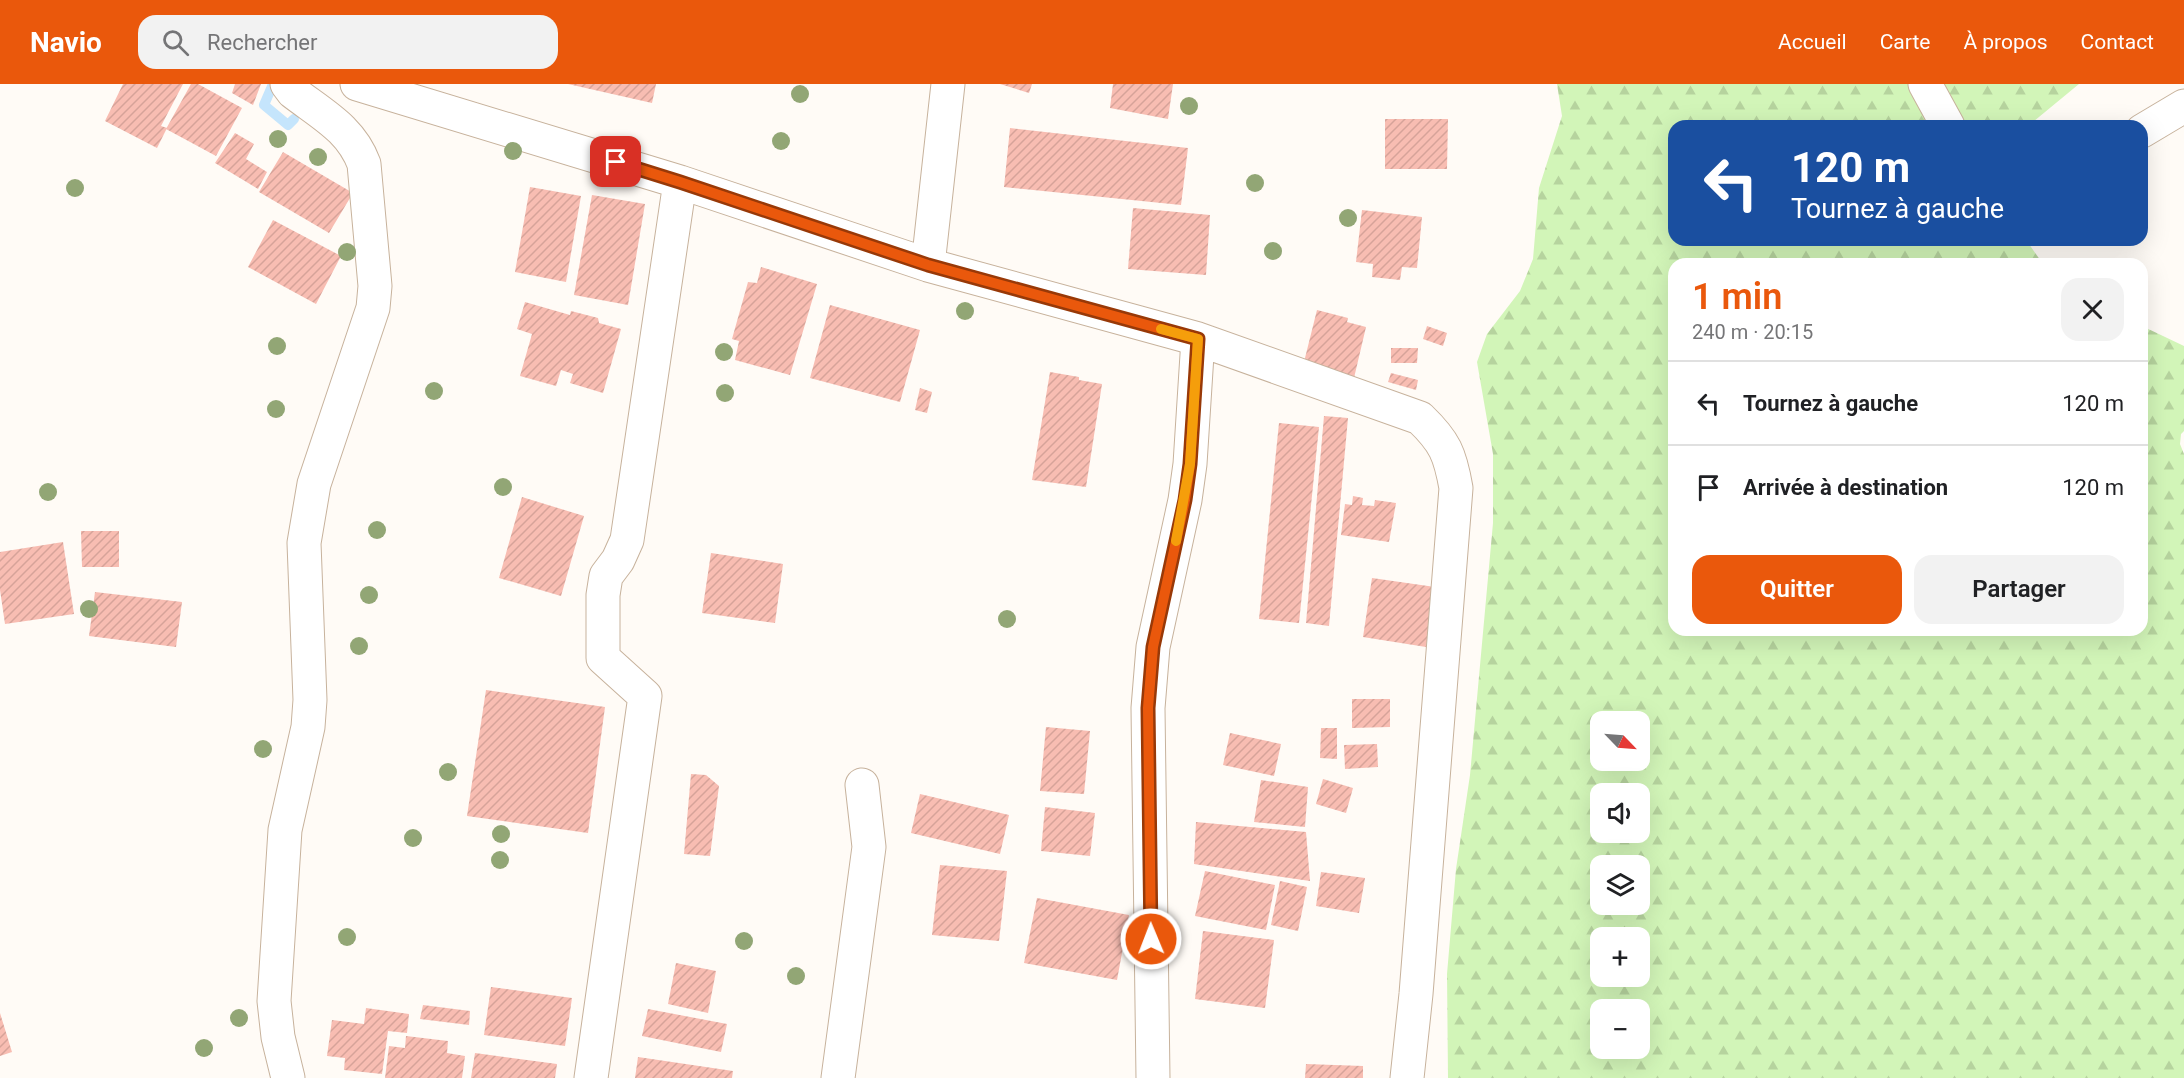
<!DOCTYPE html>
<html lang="fr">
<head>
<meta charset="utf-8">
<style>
  body { margin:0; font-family:Roboto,sans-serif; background:#f2f2f2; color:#202124; height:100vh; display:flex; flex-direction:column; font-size:22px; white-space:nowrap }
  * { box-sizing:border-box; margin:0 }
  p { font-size:20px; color:#757577 }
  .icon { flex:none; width:33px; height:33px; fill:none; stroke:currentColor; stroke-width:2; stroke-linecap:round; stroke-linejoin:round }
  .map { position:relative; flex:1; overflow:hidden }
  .drawer { position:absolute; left:1668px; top:174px; width:480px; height:378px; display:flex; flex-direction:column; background:#fff; border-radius:18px; box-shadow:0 6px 24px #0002 }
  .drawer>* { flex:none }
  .banner { position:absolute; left:1668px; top:36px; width:480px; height:126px; border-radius:18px; box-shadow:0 6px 24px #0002; background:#1a4fa0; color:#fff; overflow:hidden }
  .needle { width:39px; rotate:115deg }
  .buttons { position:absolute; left:1590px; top:627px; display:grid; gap:12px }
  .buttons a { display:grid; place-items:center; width:60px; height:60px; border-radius:12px; background:#fff; box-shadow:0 6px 24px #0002; font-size:30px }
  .pin { position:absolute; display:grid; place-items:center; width:51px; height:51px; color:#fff; margin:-26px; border-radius:12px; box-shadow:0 3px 9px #0006 }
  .me { position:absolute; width:66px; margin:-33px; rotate:359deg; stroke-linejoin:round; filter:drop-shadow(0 0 4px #0008) }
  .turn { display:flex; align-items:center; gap:21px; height:126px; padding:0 24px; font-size:27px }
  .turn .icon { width:78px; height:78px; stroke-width:2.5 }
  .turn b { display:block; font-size:42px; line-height:51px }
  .round { display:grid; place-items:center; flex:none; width:63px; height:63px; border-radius:18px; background:#f2f2f2 }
  .overview { display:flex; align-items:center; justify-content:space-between; height:102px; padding:0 24px }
  h1 { font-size:36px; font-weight:600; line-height:45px; color:#ea580c }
  .action { display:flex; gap:12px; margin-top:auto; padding:12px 24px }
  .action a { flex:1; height:69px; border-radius:18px; background:#ea580c; color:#fff; font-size:24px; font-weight:600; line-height:69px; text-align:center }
  .action a+a { background:#f2f2f2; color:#202124 }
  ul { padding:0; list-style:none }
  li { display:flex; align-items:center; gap:18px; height:84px; padding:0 24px; border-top:2px solid #e0e0e0 }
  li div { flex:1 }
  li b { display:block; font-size:22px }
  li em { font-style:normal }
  header { display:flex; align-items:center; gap:36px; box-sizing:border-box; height:84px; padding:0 30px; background:#ea580c; color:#fff }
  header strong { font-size:28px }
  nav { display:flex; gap:33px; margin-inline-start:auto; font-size:21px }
  .search { width:420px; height:54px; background:#f2f2f2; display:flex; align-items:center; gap:15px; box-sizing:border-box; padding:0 21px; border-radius:18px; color:#757577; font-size:22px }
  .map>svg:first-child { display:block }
  .forest { fill:url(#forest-firs); fill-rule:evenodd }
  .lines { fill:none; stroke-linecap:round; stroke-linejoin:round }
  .stream { stroke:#c5e5fc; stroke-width:10 }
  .building { fill:url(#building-hatch) }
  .minor-casing { stroke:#c7b29c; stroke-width:35 }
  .minor { stroke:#fff; stroke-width:33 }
  .tree { fill:#92a675 }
  .route-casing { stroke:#983908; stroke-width:15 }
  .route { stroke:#ea580c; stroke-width:10 }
  .slow { stroke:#f59e0b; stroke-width:10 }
</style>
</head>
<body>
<header>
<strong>Navio</strong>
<div class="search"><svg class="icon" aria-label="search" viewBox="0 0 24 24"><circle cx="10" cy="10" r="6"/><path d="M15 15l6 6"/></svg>Rechercher</div>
<nav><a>Accueil</a><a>Carte</a><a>À propos</a><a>Contact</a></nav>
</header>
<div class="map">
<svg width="2184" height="994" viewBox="0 0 2184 994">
  <defs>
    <pattern id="forest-firs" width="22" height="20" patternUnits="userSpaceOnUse" patternTransform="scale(1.5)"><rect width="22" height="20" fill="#d2f5b8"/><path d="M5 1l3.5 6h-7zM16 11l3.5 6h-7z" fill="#b6d39e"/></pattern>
    <pattern id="building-hatch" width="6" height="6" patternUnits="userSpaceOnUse" patternTransform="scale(1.5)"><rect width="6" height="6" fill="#f8bdb2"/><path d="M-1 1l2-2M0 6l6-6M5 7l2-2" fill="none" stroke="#d6a399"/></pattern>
  </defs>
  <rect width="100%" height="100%" fill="#fffbf6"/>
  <path class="forest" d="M1557,0H2079L2028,42H1674V156H2026L2043,180H1674V546H2142V242L2184,262V347L2181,350L2180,360L2184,370V994H1448L1447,890L1456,785L1470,691L1493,439V370L1477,278L1487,250L1520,207L1533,175L1539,104L1562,32ZM1600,638H1640V676H1600ZM1600,710H1640V748H1600ZM1600,782H1640V820H1600ZM1600,854H1640V892H1600ZM1600,926H1640V964H1600Z"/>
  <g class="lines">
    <path class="stream" d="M273,0L264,21L288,41L294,35"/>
  </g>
  <path class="building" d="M123,0H183L161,42L167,44L157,64L105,37Z
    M191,0H198L242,24L216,72L166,45Z
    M235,0H261L253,21L232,9Z
    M568,0H656L652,19Z
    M1000,0H1032L1029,9Z
    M1113,0H1173L1168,35L1110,24Z
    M1385,35H1448L1447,85H1385Z
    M1010,44L1188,64L1181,121L1004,103Z
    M235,49L254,60L246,75L267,88L258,105L215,79Z
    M283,68L353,109L329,149L259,108Z
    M530,103L581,112L566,198L515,188Z
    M592,111L645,120L628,221L574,211Z
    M1133,124L1210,131L1206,191L1128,185Z
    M1362,126L1422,133L1417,184L1402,183L1400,196L1372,193L1373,180L1356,178Z
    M273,136L341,172L316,220L248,183Z
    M761,183L817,200L790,291L735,276L739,257L732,255L748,198L757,199Z
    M525,218L570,231L571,227L598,234L599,239L621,245L603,309L570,299L573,290L561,286L556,302L520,292L532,250L517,245Z
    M830,221L920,246L900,318L810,294Z
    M1317,226L1348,234L1347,238L1366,243L1354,294L1303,282Z
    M1427,242L1447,249L1443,262L1423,255Z
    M1391,264H1418L1417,279H1391Z
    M1050,288L1079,293V296L1102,300L1086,403L1032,396Z
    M1391,289L1418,296L1416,306L1388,298Z
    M920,304L932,308L927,329L915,326Z
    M1324,332L1348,334L1329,542L1306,539Z
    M1279,339L1319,343L1299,539L1259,535Z
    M1353,412L1363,414L1362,421L1374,422L1375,416L1396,419L1389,458L1341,451L1345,420L1352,421Z
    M522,413L584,432L561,512L499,494Z
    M81,447H119V483H82Z
    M63,458L74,530L5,540L0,506V468Z
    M711,469L783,480L775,539L702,529Z
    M1372,494L1435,503L1426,563L1363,553Z
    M95,508L182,518L176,563L89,552Z
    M486,606L605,623L588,749L467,732Z
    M1352,615H1390V643L1352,644Z
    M1046,643L1090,647L1084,710L1040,707Z
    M1321,644H1337V675L1320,674Z
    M1230,649L1281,660L1274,692L1223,681Z
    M1377,660L1378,683L1345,685L1344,661Z
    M691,690L706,691L719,702L710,772L684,770Z
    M1323,695L1353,704L1346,729L1316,720Z
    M1261,696L1308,703L1305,743L1254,738Z
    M920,710L1009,731L1000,770L911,749Z
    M1045,723L1095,729L1090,772L1041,767Z
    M1196,738L1306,748L1310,797L1194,780Z
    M940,781L1007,787L999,857L932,851Z
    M1205,787L1275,801L1266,846L1195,832Z
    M1321,788L1365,794L1359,829L1316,822Z
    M1280,797L1307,803L1298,847L1271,841Z
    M1037,814L1129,831L1117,896L1024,879Z
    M1203,847L1274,856L1265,924L1195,915Z
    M676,879L716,887L708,929L668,920Z
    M491,903L572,914L565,962L484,951Z
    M423,921L470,927L469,941L420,935Z
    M366,924L409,930L407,949L388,947L382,990L344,986L345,974L327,972L332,936L364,940Z
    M648,925L727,940L721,968L642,952Z
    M0,929L12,968L0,972Z
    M406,952L448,957L447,969L465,972L462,994H385L389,962L405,964Z
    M475,969L557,980L555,994H471Z
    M638,973L733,987L732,994H635Z
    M1306,980L1363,982V994H1305Z"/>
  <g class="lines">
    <g class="minor-casing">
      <path id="minor" d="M287,0L293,8C323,31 351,45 364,80L375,202L373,224L314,400L304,459L310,616L308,643L285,746L274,917L278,953L288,994
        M357,0L680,98L928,181L1198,255L1420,334C1445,358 1450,370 1456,404L1416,910L1407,994
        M1925,0L1948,42
        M2142,47L2184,22
        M928,181L948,0
        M591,994L645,612L603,574V511L606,492L618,476L627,456L680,98
        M838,994L869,763L862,701
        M1153,994L1148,624L1153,563L1185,416L1190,380L1198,255"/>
    </g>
    <use href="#minor" class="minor"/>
  </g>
  <g class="tree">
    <circle cx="800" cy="10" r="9"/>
    <circle cx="1189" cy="22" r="9"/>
    <circle cx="278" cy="55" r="9"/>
    <circle cx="781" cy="57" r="9"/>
    <circle cx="513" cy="67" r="9"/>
    <circle cx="318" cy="73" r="9"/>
    <circle cx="1255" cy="99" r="9"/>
    <circle cx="75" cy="104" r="9"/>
    <circle cx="1348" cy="134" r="9"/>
    <circle cx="1273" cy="167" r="9"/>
    <circle cx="347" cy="168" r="9"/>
    <circle cx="965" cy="227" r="9"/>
    <circle cx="277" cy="262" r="9"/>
    <circle cx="724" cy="268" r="9"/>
    <circle cx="434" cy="307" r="9"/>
    <circle cx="725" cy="309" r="9"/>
    <circle cx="276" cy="325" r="9"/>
    <circle cx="503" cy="403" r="9"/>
    <circle cx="48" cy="408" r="9"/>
    <circle cx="377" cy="446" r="9"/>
    <circle cx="369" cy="511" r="9"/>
    <circle cx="89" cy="525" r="9"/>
    <circle cx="1007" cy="535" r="9"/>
    <circle cx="359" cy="562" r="9"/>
    <circle cx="263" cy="665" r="9"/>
    <circle cx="448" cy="688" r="9"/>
    <circle cx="501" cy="750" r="9"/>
    <circle cx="413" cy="754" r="9"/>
    <circle cx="500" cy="776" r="9"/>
    <circle cx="347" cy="853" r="9"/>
    <circle cx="744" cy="857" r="9"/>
    <circle cx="796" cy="892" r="9"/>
    <circle cx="239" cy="934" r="9"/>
    <circle cx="204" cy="964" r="9"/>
  </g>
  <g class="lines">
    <g class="route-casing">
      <path id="route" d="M616,78L680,98L928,181L1198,255L1190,380L1185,416L1153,563L1148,624L1151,855"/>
    </g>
    <use href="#route" class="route"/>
    <path class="slow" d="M1161,245L1198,255L1190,380L1176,457"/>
  </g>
</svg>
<div class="buttons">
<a><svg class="needle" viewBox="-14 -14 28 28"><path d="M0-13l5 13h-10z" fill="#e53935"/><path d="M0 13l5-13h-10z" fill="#757577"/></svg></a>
<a><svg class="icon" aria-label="sound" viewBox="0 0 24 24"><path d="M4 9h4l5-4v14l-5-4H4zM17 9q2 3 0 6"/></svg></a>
<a><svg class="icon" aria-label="layers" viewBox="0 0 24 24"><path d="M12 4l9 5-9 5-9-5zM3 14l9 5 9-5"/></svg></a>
<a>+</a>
<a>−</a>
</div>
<div class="pin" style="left:616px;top:78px;background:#d93025"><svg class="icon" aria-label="arrive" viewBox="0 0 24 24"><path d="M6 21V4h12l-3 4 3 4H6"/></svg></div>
<svg class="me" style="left:1151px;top:855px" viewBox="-20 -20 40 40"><circle r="17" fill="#ea580c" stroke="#fff" stroke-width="3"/><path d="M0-11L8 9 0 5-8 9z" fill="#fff"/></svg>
<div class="banner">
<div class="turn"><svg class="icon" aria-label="left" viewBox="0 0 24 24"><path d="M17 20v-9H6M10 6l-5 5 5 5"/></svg><div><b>120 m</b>Tournez à gauche</div></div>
</div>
<section class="drawer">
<div class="overview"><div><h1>1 min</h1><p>240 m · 20:15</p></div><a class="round"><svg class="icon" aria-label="close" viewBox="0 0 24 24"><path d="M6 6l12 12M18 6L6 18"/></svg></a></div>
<ul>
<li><svg class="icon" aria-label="left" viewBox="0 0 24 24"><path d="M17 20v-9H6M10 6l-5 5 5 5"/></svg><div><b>Tournez à gauche</b></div><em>120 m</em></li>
<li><svg class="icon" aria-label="arrive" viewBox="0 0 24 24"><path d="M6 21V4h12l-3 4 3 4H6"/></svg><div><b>Arrivée à destination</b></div><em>120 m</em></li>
</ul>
<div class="action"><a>Quitter</a><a>Partager</a></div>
</section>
</div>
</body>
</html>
